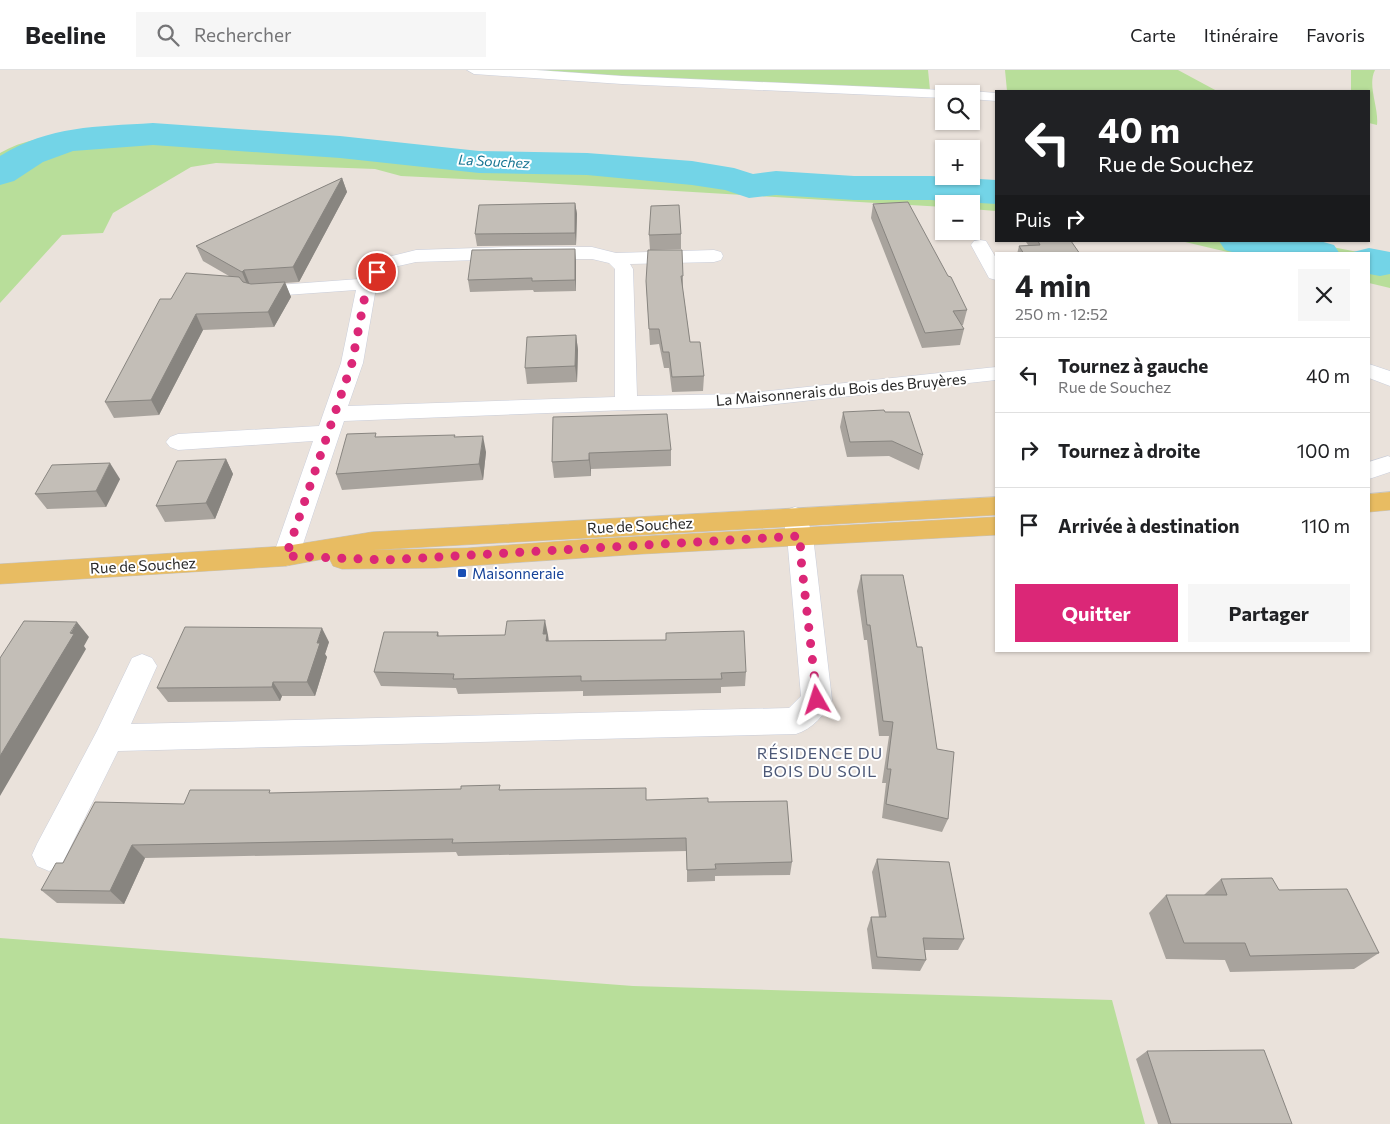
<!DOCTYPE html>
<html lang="fr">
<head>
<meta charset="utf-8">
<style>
  body { margin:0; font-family:Commissioner,sans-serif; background:#f6f6f6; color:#202124; height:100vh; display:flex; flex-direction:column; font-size:19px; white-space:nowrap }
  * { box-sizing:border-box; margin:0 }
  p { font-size:16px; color:#757577 }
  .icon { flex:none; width:28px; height:28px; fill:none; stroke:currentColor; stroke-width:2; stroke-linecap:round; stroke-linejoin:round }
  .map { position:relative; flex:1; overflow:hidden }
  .drawer { position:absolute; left:995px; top:182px; width:375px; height:400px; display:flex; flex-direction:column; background:#fff; border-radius:0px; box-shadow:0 1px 4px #0004 }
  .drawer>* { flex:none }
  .guide { position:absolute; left:995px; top:20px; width:375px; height:152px; border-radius:0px; box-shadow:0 1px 4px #0004; background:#202124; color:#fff; overflow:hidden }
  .buttons { position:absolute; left:935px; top:15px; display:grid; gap:10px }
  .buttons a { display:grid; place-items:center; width:45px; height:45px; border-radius:0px; background:#fff; box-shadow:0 1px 4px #0004; font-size:25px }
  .pin { position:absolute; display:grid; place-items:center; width:42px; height:42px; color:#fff; margin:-21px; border:2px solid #fff; border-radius:50%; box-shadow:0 1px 5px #0007 }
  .me { position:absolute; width:55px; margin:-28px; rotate:354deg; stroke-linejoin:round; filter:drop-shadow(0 0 4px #0008) }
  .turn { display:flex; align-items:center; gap:18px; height:105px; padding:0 20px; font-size:22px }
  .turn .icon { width:65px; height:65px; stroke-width:2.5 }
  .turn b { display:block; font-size:35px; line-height:42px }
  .then { display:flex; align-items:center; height:48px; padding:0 20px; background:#0003; gap:10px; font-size:19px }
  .round { display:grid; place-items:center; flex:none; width:52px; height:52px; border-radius:0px; background:#f6f6f6 }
  .overview { display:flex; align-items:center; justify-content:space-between; height:85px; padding:0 20px }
  h1 { font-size:30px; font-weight:700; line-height:38px }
  .cta { display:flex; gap:10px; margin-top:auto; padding:10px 20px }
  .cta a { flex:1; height:58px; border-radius:0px; background:#db2777; color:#fff; font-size:20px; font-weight:700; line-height:58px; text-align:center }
  .cta a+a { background:#f6f6f6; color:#202124 }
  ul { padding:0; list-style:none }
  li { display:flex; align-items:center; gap:15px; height:75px; padding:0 20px; border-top:1px solid #e0e0e0 }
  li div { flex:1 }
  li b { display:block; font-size:19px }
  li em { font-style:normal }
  header { display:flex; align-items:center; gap:30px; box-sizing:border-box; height:70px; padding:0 25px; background:#fff; border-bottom:1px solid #e0e0e0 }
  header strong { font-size:24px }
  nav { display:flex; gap:28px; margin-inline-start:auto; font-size:18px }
  .search { width:350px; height:45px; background:#f6f6f6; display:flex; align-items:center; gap:12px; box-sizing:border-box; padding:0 18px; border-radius:0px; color:#757577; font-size:19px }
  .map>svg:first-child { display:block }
  .green { fill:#b8de9a }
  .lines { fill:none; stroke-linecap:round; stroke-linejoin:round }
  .river { fill:#73d4e7; fill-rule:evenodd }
  .minor-casing { stroke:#caceda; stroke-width:1 }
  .major-casing { stroke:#c3c3c3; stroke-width:1 }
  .minor { fill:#fff; fill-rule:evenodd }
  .major { fill:#e8bc62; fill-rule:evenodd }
  .wall { fill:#a8a39d }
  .shaded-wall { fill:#888580 }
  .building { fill:#c3beb7; stroke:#888580 }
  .route { stroke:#db2777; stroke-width:9; stroke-dasharray:0 16.2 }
  .transit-dot { fill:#1a4fb4; stroke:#fff; stroke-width:2 }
  .labels { text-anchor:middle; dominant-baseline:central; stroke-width:4; stroke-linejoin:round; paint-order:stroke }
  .far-water-label { font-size:14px; font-style:italic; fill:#147391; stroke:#fff }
  .street-label { font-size:15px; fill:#292929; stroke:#fff }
  .transit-label { font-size:15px; fill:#164399; stroke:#fff; text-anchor:start }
  .neighbourhood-label { font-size:16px; letter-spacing:1px; fill:#4c5877; stroke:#fff }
</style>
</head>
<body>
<header>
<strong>Beeline</strong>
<div class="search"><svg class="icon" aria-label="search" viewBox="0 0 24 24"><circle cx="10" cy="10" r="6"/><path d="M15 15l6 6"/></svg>Rechercher</div>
<nav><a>Carte</a><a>Itinéraire</a><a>Favoris</a></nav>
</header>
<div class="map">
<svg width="1390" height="1054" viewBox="0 0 1390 1054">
  <rect width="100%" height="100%" fill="#eae2db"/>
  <path class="green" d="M520,0H928L930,20L684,10Z
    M1005,0H1178L1217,21H1007Z
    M1351,0H1375C1367,16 1379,37 1377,55L1369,53V21H1351Z
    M170,59L329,68L408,77L436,84L453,86L515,85L550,90L617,93L750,109L996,115V141L971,139V134H944V137L525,112L401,106L375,99L216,93L191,97L113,143L103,163L62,165L0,233V83C42,58 121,61 170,59Z
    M1181,171H1301L1358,182L1390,186V218L1369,213V184H1236Z
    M0,868L633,916L1112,930L1145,1054H0Z"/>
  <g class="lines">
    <path class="river" d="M153,53L340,66L479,81L587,83L692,91L734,98L753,104L776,101L854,106H931L996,110V134L931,130H854L776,125L749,128L725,120L692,115L587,105L479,103L340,88L153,75L73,81L43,92L14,111L0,115V86C51,55 95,57 153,53Z
      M1219,171H1320L1334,175L1340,184H1239L1225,180Z
      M1369,178L1390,182V204L1380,206L1369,204V184H1352L1353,182Z"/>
    <g class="minor-casing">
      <path id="minor" d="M467,0H536L622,6L944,20L951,24H944V28L622,14L474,4Z
        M971,21L996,23V31L971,29V24H965Z
        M980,170L986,171L996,188V210L989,208L971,175L974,171Z
        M508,177H592L616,183L714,180L721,182L723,186L721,190L714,192L630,194L633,199L637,326L740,324L996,297V310L740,338L626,340L344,351L299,486L295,493L286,496L277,493L273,486L313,371L178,380L170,377L166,372L170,367L178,364L319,356L341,293L356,220L257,227L250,225L247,221L250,217L359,209L380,189L416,180ZM508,189H592L609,193L615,199V327L348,336L363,293L377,212L394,197L416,192Z
        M1369,294L1390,301V316L1369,308Z
        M1388,386L1390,387V402L1369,409V392Z
        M795,437L804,440L813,466L832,630C825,645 812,659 796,664L118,681L61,796L49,801L37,796L32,785L37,774L97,661L132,588L142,584L152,588L157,596L131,654L789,638L801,626L787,466L782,446L786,440Z"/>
    </g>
    <g class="major-casing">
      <path id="major" d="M1390,422V440L1369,442V424Z
        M996,427V445L373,480L467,478L592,469L996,447V465L642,484L436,498L342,499L333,496L329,488L286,496L0,514V494L286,476L372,462Z"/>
    </g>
    <use href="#minor" class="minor"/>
    <use href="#major" class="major"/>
  </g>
  <path class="wall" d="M342,108L347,122L299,212L285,213L291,227L274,257L203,260L159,345L114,348L105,332L171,229L229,206L203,191L196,176Z
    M575,133L577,144L576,175L477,176L475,164Z
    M873,134L967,240L963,255H961L964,259L960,275L922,278L871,148Z
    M681,164V179L650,180L649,165Z
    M1026,171H1071L1080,184H1017L1019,176L1028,175L1026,172Z
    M576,191V221L534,222L533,220L470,222L468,210Z
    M683,206V221L690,272L704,306L703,321L672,322L669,298H664L659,274L650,275L646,211Z
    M576,265L578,280L577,312L527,314L525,298Z
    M843,342L923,385L919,400L889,386L847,387L840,357Z
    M553,347L671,380V396L591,399V406L554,408L552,392Z
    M455,367L486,382L483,410L342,420L336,404Z
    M226,389L233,404L215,449L165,452L156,436Z
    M120,409L106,437L47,439L35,424Z
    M861,505L948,749L942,762L882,748L886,713H882L889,666H879L867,570H864L857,521Z
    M438,562L439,566L548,565V571L746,602L745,616L721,617V623L583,626V621L458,624L456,618L381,616L374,602Z
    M329,572L325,584L327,587L315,626H282L280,631L168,632L157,618Z
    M501,720L647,730L708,732L792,792L790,805L715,806V811L687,812V781L458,786L456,782L145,788L124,834L57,833L41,820L63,793L184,734L273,723Z
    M877,789L964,869L958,880H925L926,890L920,901L872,899L867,859L871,847H879L872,802Z
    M1221,809L1279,820L1379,883L1354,899L1230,902L1225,890L1166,889L1149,843L1166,825H1204Z
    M1147,981L1292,1054H1158L1136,989Z"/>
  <path class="shaded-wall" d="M342,108L347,122L299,212L293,197Z
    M575,133L577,144L576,175L575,163Z
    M575,179L576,191V221L575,210Z
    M244,200L250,215L248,217L242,202Z
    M285,212L291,227L274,257L268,242Z
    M196,244L203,260L159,345L151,330Z
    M576,265L578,280L577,312L575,296Z
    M483,366L486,382L483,410L479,394Z
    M589,383L591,399V406L589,390Z
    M226,389L233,404L215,449L206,433Z
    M110,393L120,409L106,437L96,421Z
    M545,550L548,565L550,579L543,564Z
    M77,552L89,567L84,576L86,579L0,726V686Z
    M322,558L329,572L325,584L327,587L315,626L307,612L317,573Z
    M273,612L282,626L280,631L272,617Z
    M132,775L145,788L124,834L110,821Z"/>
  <path class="building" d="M342,108L293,197L244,200L242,202L196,176Z
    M908,132L948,206L951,207L967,240L953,241L964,259L925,263L873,134Z
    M575,133V163L475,164L479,135Z
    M679,135L681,164L649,165L651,136Z
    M1038,171H1071L1080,184H1024L1019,176L1040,175Z
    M575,179V210L532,211V208L468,210L472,180Z
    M648,180H682L683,206H681L690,272H700L704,306L672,307L669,282H663L659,259H649L646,211Z
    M186,203L239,207L243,212L251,214L285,212L268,242L196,244L151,330L105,332L160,229H171Z
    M576,265L575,296L525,298L527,267Z
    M884,340L885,342H909L923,385L892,371L850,372L843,342Z
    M667,344L671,380L589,383V390L552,392L553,347Z
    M376,363L375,367L455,365L454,367L483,366L479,394L336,404L347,364Z
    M226,389L206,433L156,436L177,391Z
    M110,393L96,421L35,424L52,395Z
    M861,505H903L917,577H922L937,679L954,682L948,749L886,734L891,699H887L893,652L883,651L870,555H867Z
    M545,550L543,564H547L546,571L666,570V563L744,561L746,602L721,603L722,609L581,611V606L453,609L454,604L374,602L384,562H438L437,566L505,565L507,551Z
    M24,551L77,552L70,563L74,564L0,686V588Z
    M185,557L322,558L317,573H320L307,612H273L272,617L157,618Z
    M500,715L499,720L646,718V730L708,728V732L787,731L792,792L715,794L716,799L687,800L686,768L452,773L453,769L132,775L110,821L41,820L56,793H63L95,732L184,734L190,720H270L269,723L461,719V716Z
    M877,789L949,792L964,869L923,868L926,890L877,887L871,847H886Z
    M1272,808L1279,820L1347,819L1379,883L1250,886L1245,873H1184L1166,825H1227L1221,809Z
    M1264,980L1292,1054H1171L1147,981Z"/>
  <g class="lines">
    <path class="route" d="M377,202L368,210L352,293L286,486L387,490L800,466L801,489L817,630"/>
  </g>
  <rect class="transit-dot" x="457" y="498" width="10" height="10" rx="2.5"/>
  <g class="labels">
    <g class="far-water-label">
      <text transform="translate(494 91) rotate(3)">La Souchez</text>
    </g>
    <g class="street-label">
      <text transform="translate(841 319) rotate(-5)">La Maisonnerais du Bois des Bruyères</text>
      <text transform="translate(640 455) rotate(-3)">Rue de Souchez</text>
      <text transform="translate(143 495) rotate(-3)">Rue de Souchez</text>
    </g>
    <g class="transit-label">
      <text x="472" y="503">Maisonneraie</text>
    </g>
    <g class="neighbourhood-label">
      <text x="820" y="682">RÉSIDENCE DU<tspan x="820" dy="18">BOIS DU SOIL</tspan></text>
    </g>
  </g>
</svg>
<div class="buttons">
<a><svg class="icon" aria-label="search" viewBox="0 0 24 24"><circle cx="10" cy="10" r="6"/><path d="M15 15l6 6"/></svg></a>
<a>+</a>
<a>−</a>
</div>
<div class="pin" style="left:377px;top:202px;background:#d93025"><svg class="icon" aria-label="arrive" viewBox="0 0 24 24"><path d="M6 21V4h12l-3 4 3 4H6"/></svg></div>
<svg class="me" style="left:817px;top:630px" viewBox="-20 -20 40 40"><path d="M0-17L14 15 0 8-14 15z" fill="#db2777" stroke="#fff" stroke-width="4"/></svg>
<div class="guide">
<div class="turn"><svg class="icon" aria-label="left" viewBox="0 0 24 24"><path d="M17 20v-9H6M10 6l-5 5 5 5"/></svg><div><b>40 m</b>Rue de Souchez</div></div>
<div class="then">Puis<svg class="icon" aria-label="right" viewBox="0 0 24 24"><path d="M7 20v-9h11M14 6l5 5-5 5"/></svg></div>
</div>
<section class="drawer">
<div class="overview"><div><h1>4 min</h1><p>250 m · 12:52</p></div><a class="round"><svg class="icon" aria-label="close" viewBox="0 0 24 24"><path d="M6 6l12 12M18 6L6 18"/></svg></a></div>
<ul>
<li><svg class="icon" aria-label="left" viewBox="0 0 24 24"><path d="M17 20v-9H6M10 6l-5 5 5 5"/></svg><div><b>Tournez à gauche</b><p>Rue de Souchez</p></div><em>40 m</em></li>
<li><svg class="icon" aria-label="right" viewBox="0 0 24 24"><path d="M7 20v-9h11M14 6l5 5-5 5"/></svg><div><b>Tournez à droite</b></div><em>100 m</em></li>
<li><svg class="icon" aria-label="arrive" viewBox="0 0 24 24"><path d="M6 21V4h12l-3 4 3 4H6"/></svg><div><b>Arrivée à destination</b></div><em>110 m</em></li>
</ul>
<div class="cta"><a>Quitter</a><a>Partager</a></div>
</section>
</div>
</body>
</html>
